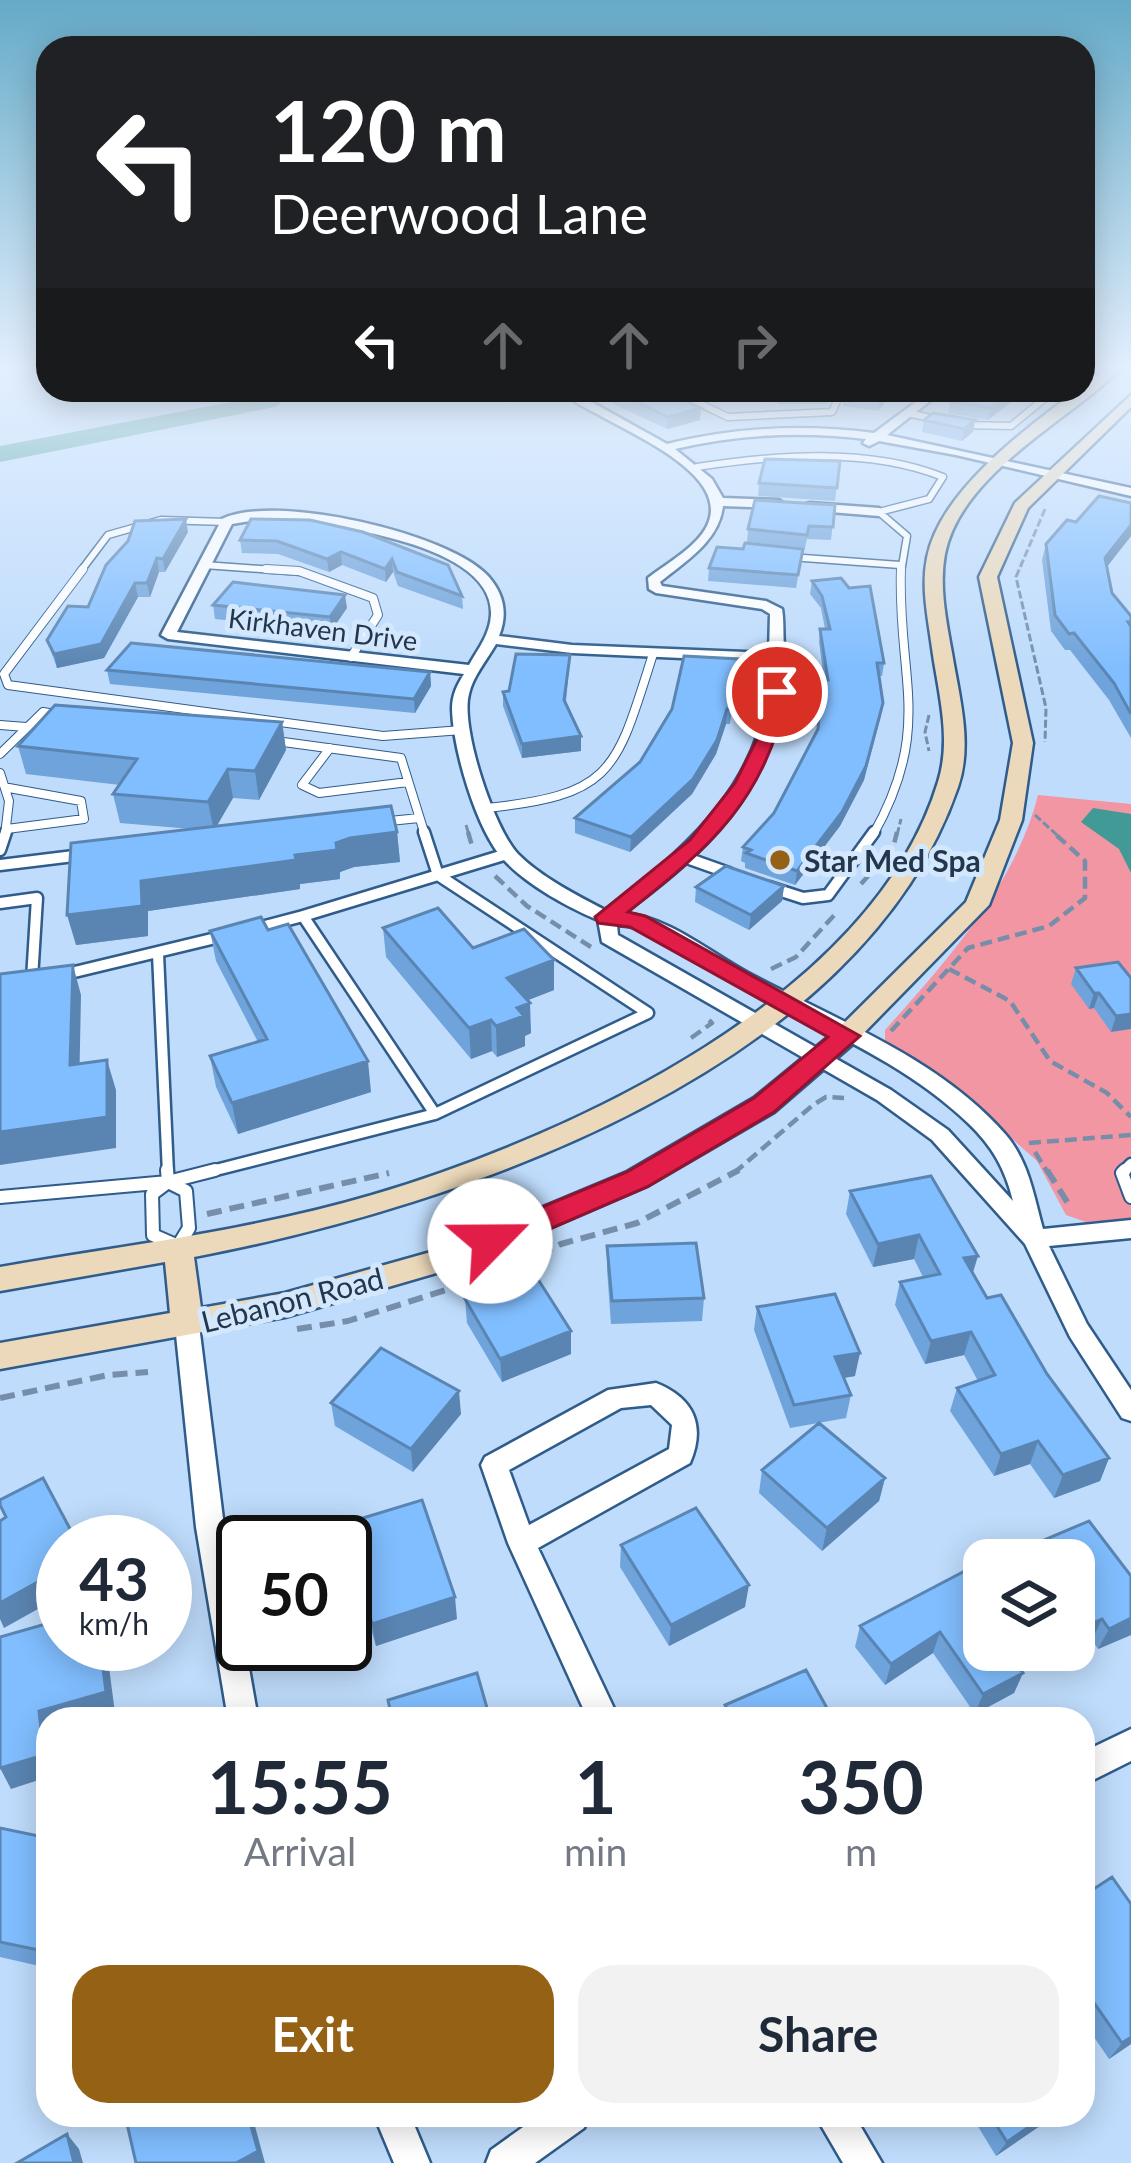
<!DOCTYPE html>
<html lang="en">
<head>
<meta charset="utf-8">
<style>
  body { margin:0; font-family:Lato,sans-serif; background:#f2f2f3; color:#1f2937; height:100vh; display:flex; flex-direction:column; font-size:45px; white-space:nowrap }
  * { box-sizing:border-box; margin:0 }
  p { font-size:39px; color:#747a83 }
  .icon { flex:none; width:66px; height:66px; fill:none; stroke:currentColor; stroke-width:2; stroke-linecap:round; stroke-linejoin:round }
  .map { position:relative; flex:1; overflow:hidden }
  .drawer { position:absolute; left:36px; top:1707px; width:1059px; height:420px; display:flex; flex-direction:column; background:#fff; border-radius:36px; box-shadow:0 6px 30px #0003 }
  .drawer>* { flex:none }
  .top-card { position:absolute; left:36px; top:36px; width:1059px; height:366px; border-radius:36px; box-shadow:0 6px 30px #0003; background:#202124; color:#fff; overflow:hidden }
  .tools { position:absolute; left:963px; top:1539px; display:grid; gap:24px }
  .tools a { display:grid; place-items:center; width:132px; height:132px; border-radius:24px; background:#fff; box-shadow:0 6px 30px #0003; font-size:60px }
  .speed { position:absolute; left:36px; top:1515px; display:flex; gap:24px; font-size:60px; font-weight:700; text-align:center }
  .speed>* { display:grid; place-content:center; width:156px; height:156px; border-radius:50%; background:#fff; box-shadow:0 6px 30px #0003; line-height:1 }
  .speed small { font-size:30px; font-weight:400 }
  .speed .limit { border:6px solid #111; border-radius:18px; background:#fff; color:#111 }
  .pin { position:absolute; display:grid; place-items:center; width:102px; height:102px; color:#fff; margin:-51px; border:6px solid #fff; border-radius:50%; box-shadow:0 3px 12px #0007 }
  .me { position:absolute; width:132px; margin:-66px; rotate:67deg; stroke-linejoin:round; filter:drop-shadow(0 0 9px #0008) }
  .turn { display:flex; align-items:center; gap:42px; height:252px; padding:0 36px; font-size:54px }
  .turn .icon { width:156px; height:156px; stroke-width:2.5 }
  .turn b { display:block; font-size:84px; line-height:102px }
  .lanes { display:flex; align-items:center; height:114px; padding:0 36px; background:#0003; justify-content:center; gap:60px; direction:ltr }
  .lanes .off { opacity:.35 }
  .eta { display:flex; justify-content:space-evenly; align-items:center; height:204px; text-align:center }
  .eta b { font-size:72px; font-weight:700; line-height:84px }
  .button { display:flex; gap:24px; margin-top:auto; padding:24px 36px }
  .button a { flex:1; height:138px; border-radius:36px; background:#956215; color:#fff; font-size:48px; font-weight:700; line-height:138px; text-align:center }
  .button a+a { background:#f2f2f3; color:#1f2937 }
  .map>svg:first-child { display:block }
  .green { fill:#f296a3 }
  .water { fill:#429a96 }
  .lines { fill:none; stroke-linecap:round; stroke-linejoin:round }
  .river { fill:#429a96; fill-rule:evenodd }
  .service-far3-casing { stroke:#2f5c8a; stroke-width:9 }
  .service-far2-casing { stroke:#2f5c8a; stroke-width:10 }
  .service-far1-casing { stroke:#2f5c8a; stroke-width:15 }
  .service-casing { stroke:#2f5c8a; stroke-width:16 }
  .minor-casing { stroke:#2f5c8a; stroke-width:5 }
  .secondary-casing { stroke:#2f5c8a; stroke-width:5 }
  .path-far2 { stroke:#768ea9; stroke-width:3; stroke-dasharray:8 3; stroke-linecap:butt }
  .path-far1 { stroke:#768ea9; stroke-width:4.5; stroke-dasharray:12 6; stroke-linecap:butt }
  .path { stroke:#768ea9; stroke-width:6; stroke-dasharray:15 8; stroke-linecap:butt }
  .service-far3 { stroke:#fff; stroke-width:6 }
  .service-far2 { stroke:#fff; stroke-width:8 }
  .service-far1 { stroke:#fff; stroke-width:10 }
  .service { stroke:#fff; stroke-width:12 }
  .minor { fill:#fff; fill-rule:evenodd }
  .secondary { fill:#ecd9bb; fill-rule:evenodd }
  .wall { fill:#6fa3db }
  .shaded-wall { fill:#5a85b2 }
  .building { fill:#81beff; stroke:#5a85b2; stroke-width:3 }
  .route { fill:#e11d48; stroke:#92132f; stroke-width:3 }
  .poi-dot { fill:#956215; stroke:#d4e8fd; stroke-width:4.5 }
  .labels { text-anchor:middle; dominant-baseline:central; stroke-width:10; stroke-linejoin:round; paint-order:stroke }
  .far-street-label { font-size:27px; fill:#23364b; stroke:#d4e8fd }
  .poi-label { font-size:30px; font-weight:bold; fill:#23364b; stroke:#d4e8fd; text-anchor:start }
  .street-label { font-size:30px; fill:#23364b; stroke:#d4e8fd }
</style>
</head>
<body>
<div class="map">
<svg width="1131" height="2163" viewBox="0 0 1131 2163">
  <rect width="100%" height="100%" fill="#bfdcfc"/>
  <path class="green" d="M1038,795L1131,804V1220L1086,1222L1066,1215L1037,1161L990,1119L885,1045V1030C945,963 1016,884 1038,795Z"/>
  <path class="water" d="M1093,808L1131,814V873L1119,849L1081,822Z"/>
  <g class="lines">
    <path class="river" d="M267,390H291L278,406L270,408L0,462V446L236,401L262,396Z"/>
    <g class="service-far3-casing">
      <path id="service-far3" d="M671,390L728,417L832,412L842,390
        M907,413L940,420
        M964,425L1011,426L1055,390
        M697,467C775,455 868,447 943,477L929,499L879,512
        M879,512L907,536L901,572
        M790,557L900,565
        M204,565L301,572
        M80,572L108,535L161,520L227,522"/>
    </g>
    <g class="service-far2-casing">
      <path id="service-far2" d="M83,569L4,674L8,685L383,736L462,730
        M266,569L299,571L373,598L378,615L351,657
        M0,725L26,727
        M276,741L401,758L425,835
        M330,748L302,785L319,793L408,782
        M0,754L43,712L61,715
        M0,773L9,801L5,835
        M486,808C615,795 616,770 653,654
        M380,822L419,818
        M7,829L84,819L81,801L9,788
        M873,835C934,727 897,678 901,569"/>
    </g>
    <g class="service-far1-casing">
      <path id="service-far1" d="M424,832L438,875L507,854
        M0,850L6,832
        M684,857L729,873
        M0,865L82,855
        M438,875L648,1013L435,1114L303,916Z
        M769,887L803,898L828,895L874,832
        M0,903L37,898L32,979
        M254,929L303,916
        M158,954L168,1173
        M62,975L224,936
        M204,1173L435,1114
        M1122,1173L1131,1164"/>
    </g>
    <g class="service-casing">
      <path id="service" d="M167,1170L168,1182
        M1125,1170L1122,1173L1131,1197
        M168,1182L186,1191L189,1228L178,1246L153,1235L152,1194Z
        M0,1197L168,1182L215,1170"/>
    </g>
    <g class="minor-casing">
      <path id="minor" d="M558,390H570L667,444C737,427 803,424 874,433L932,390H944L887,435L1131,488V496L956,455L879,441L869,446L863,443L866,439C801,431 739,434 675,449L712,479L723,498L779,500L785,504L779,508L723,506C719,541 686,561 660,582L662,586L766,601L782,609C784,620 783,633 784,646C788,773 721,842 624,913C669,917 709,952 748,973C836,1020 939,1058 1006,1135C1029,1162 1034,1197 1043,1229L1131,1220V1238L1049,1246L1087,1324L1131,1390V1421L1122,1418L1070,1337L1025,1244L932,1140L877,1100L602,942L598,920C566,906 527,885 503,859C476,829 453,749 452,709C452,695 457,685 464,674L168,639L161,635L222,519C274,493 449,533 488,576C504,594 508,614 499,636L572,645L769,653L770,614L762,609L656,593L649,589L648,578C667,563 701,545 709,521C729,463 592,420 558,390ZM262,519C313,521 495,540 491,615C490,634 478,649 469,665L177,632L232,524ZM496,644L572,653L769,662C771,774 690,848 605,910C576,895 541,877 518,854C494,829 460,727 469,694C473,676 487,660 496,644ZM617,925C658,926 697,960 732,980C811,1025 901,1059 968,1123C992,1146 1005,1168 1013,1201L948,1130L891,1090L618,935Z
        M810,503L879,508L885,512L879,516L806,510V504Z
        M187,1315L196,1318L199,1325L224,1527L258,1719H228L196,1527L175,1325L178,1318Z
        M656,1383C694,1398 706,1426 690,1463L538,1548L619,1719H588L508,1543L481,1465L485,1457L608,1390ZM651,1405L672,1425L669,1449L529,1525L509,1470L621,1408Z
        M1131,1729V1761L1083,1785V1752Z
        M374,2115H410L430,2163H394Z
        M540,2115H589L584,2128L535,2163H486L491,2150Z
        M815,2115H854L882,2163H843Z"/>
    </g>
    <g class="secondary-casing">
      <path id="secondary" d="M1109,366H1124C1070,420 961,473 945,554C939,586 946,620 952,653C959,696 973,744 958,787C861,1070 461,1206 194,1257L201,1308L285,1293L445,1248L627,1172L754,1098L837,1030L966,902L1000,820L1013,743L979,577L1015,503L1131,395V407L1028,508L997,577L1033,743L1022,820L989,905L855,1042L774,1112L647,1186L464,1265L285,1317L0,1369V1343L170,1313L165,1262L0,1291V1267C125,1245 250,1231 372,1195C571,1136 873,997 938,782C952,738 938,692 932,648C928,618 921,587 927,558C942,480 1054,410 1109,366Z"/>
    </g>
    <path class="path-far2" d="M1045,509L1016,577L1046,708L1045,742
      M929,715L925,732L929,751
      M1035,815L1057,835
      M466,825L469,835
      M897,835L901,819"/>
    <path class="path-far1" d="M468,832L473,849
      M495,876L527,906L591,947
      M861,884L893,848L897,832
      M771,969L796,957L838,911
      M949,969L1010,1001L1050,1061L1107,1093L1131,1117
      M891,1031L968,948L1049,926L1085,898V861L1053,832
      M691,1038L712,1023L708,1019
      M1029,1143L1131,1135
      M1035,1152L1048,1173
      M734,1173L813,1105L826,1097L844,1098"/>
    <path class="path" d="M1047,1170L1071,1208
      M207,1214L389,1173
      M297,1329L348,1321L506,1271L561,1244L637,1223L739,1170
      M0,1398L108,1375L148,1372"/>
    <use href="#service-far3" class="service-far3"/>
    <use href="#service-far2" class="service-far2"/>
    <use href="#service-far1" class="service-far1"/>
    <use href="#service" class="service"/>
    <use href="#minor" class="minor"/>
    <use href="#secondary" class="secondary"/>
  </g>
  <path class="wall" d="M600,390H679L692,396L691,403L700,420L667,429L614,404Z
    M689,390H730V395L712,401Z
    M776,390H837L827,404H778Z
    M846,390H895L878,411L843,406Z
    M1026,390L988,420L948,413L950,401Z
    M924,420H975L973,432L962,441L922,432Z
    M840,461L835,501L758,496L759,483Z
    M1131,503V536L1107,567L1112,593L1131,616V738L1109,700L1070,650H1065L1051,631L1042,560L1046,544L1076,522Z
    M835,505L831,540L807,539L805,548L747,542L748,529Z
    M310,520L462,596L463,609L398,586L393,572L386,582L342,565L329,572L278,554L242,553L240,540Z
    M188,532L165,572H159L150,597H138L104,658L57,668L47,640L88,607Z
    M743,549H803L796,588L708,581L709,568Z
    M812,581L884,663L882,676H879L881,716L864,780L840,826L795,885L745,868V863L741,861L743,847L774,813L817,731L824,680L819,642L820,629H825L821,608L810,594Z
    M213,605L347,608L331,631L215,619Z
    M570,655L566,703L581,751L522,758L503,706V692L509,691Z
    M739,659L730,724H726L716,754L692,794L630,852L575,833V818L640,762Z
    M107,670L430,672L431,686L415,713L110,684Z
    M282,722L286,750L259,800L233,798L216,826L397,832L400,862L354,867L340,872V879L300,884V889L148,911V936L76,945L191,829L120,823L113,794L120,785L26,774L18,746Z
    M784,886L782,901L749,930L695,902L696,887Z
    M383,928L473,948L554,960V990L528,1000L531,1033L525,1036V1046L497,1057L492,1051L471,1059L386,957Z
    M210,931L371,1092L238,1134L216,1087L210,1056L258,1042L216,961Z
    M1076,968L1131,978L1111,1032L1094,1008L1089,1009L1071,984Z
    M931,1176L973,1273L987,1298L1047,1374L1109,1458L1100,1481L1054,1498L1030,1464L994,1476L950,1411L957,1388L978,1381L964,1355L925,1364L895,1305L900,1282L923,1277L914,1259L873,1267L846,1214L850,1191Z
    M607,1246L704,1298L702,1321L611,1324L607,1269Z
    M465,1299L571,1354L502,1382L467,1323Z
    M757,1307L855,1376L844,1378L851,1395L846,1418L790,1428L754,1330Z
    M331,1403L461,1414L413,1472L335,1426Z
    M762,1470L885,1478L879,1501L822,1551L759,1493Z
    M343,1524L457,1619L376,1646L347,1547Z
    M621,1545L745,1607L669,1646L620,1567Z
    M1074,1560L1131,1635L1098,1649L1092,1640L1074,1648Z
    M984,1561L1040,1650L1016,1663L1023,1673L1014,1693L975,1714L933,1653L885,1685L855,1647L860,1626Z
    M725,1705L833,1719H723Z
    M0,1828L48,1838V1968L0,1957Z
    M1083,1896L1131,2044L1109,2059L1083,2021Z
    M971,2115H1056L996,2156Z"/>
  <path class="shaded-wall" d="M713,390H730V395L712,401Z
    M830,390H837L827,404L829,393Z
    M887,390H895L878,411L880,399Z
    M1014,390H1026L988,420L990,408Z
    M701,408L700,420L667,429L668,417Z
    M975,420L973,432L962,441L964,429Z
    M186,519L188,532L165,572L163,559Z
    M1131,525V536L1101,574L1105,558Z
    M341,552L342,565L329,572L327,559Z
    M157,558L159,572L150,597L147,583Z
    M392,559L393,572L386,582L385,569Z
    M135,583L138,597L104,658L57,668L54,654Z
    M345,595L347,608L331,631L330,617Z
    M430,672L431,686L415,713L414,699Z
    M883,703L864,780L840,826L795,885L797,871Z
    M727,709L726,724L716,754L692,794L630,852L631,837Z
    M282,722L286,750L259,800L255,771Z
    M581,736V751L522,758V744Z
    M228,769L233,798L214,831L208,802Z
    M397,832L400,862L354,867L340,872V879L300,884V889L148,911V936L76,945L67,915L141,881L295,855L350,838Z
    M784,886L782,901L749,930L751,915Z
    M554,960V990L508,1008L507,978Z
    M73,965L81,995L79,1095L70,1065Z
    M1094,993H1099L1094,1008L1089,1009Z
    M530,1003L531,1033L525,1036V1046L497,1057L496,1026L517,1008Z
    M1131,1014V1029L1111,1032L1116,1016Z
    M491,1020L492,1051L471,1059L469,1028Z
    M107,1060L116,1090V1148L0,1165V1132Z
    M368,1061L371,1092L238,1134L232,1103Z
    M919,1235L914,1259L873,1267L878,1244Z
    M978,1256L971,1279L964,1258Z
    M571,1331V1354L502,1382L500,1359Z
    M971,1332L964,1355L925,1364L931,1341Z
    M860,1353L855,1376L831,1380L835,1357Z
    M459,1391L461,1414L413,1472L411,1449Z
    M1038,1441L1030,1464L994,1476L1001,1454Z
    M1109,1458L1100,1481L1054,1498L1063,1475Z
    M885,1478L879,1501L822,1551L827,1528Z
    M63,1568V1595L4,1628L0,1619V1603Z
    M749,1585L745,1607L669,1646L671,1625Z
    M455,1597L457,1619L376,1646L372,1624Z
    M1131,1618V1635L1098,1649L1109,1629Z
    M1102,1619L1092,1640L1074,1648V1640L1079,1629Z
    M940,1632L933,1653L885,1685L891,1664Z
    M100,1644H106L115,1713L93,1719H48V1777L11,1789L0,1768L39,1711Z
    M1009,1650H1040L998,1672Z
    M1023,1673L1014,1693L975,1714L983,1694Z
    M1131,2037V2044L1109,2059L1122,2043Z
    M248,2115H252L265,2163H236Z
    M1046,2115H1056L996,2156L1007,2142Z
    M67,2134L79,2149L83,2163H74Z"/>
  <path class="building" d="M613,390H679L692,396L682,399L701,408L668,417Z
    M778,390H830L829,393L779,392Z
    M846,390H887L880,399L844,394Z
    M964,390H1014L990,408L950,401Z
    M933,413L975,420L964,429L924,420Z
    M765,459L840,461L837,488L759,483Z
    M1099,496L1131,503V525L1105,558L1112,593L1131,616V622H1128L1131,627V714L1114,683L1074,633L1069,634L1055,615L1046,544L1067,520L1076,522Z
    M755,500L835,505L833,527L809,526L807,535L748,529Z
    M186,519L163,559L157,558L147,583H135L101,644L54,654L47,640L68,606L88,607L106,565L128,541L135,521Z
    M251,519L310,520L363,532L448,565L462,596L397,572L392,559L385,569L341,552L327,559L277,541L240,540Z
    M745,543L803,549L798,575L709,568L717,547L743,549Z
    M841,578L849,588L870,586L884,663H877L883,703L866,766L842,812L797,871L746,853L751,850L743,847L774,813L818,729L822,680H828L820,629H830L822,596L812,581Z
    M233,582L345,595L330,617L213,605Z
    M131,643L430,672L414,699L107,670Z
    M516,654L570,655L564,700L581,736L522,744L503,692L509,691Z
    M684,656L739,659L731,710L727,709L717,740L693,779L631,837L575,818L640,762L672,709Z
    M55,705L282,722L255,771L228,769L208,802L113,794L137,759L18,746Z
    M391,806L397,832L350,838L336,843L337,850L295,855L296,860L141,881L142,906L67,915L71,843Z
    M726,866L784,886L751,915L696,887Z
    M438,908L473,948L524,929L554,960L507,978L530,1003L517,1008L524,1016L496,1026L491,1020L469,1028L383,928Z
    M261,917L268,930L288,924L368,1061L232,1103L210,1056L267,1039L210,931Z
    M1118,962L1131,978V1014L1116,1016L1099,993H1094L1076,968Z
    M73,965L70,1065L107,1060V1117L0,1132V974Z
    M931,1176L978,1256L964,1258L987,1298L1001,1295L1047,1374L1109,1458L1063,1475L1038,1441L1001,1454L957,1388L995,1375L971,1332L931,1341L900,1282L940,1274L919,1235L878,1244L850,1191Z
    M696,1243L704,1298L612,1301L607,1246Z
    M534,1273L571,1331L500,1359L465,1299Z
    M835,1294L860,1353L835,1357L851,1395L794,1405L757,1307Z
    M381,1348L459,1391L411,1449L331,1403Z
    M819,1423L885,1478L827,1528L762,1470Z
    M43,1478L77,1542H63V1568L0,1603V1521L6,1517L0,1505V1500Z
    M422,1500L455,1597L372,1624L343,1524Z
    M696,1508L749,1585L671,1625L621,1545Z
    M1089,1521L1131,1576V1618L1109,1629L1102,1619L1079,1629L1074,1622V1560H997Z
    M984,1561V1650H1009L1007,1651L1023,1673L983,1694L940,1632L891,1664L860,1626Z
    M63,1619V1644H100L106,1692L39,1711L44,1755L0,1768V1637Z
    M806,1670L833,1719H732L725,1705Z
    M477,1673L489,1715L503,1711L506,1719H392L388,1700Z
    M0,1828L48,1838V1952L0,1942Z
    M1112,1877L1131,1904V2037L1122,2043L1083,1987V1896Z
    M125,2115H248L258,2151L236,2163H136Z
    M990,2115H1046L1007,2142Z
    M67,2134L74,2163H17Z"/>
  <linearGradient id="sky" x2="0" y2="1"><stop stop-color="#65aac7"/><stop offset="0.55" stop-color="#e2effe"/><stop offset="1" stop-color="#e2effe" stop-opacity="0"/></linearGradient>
  <rect width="1131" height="668" fill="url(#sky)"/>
  <path class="route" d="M770,688L787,692C767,799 709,848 628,912L645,916L860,1036L774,1112L647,1187L501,1250H479L475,1241L479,1233L627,1172L754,1098L828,1037L630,927L598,923L595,917L690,840L735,783L757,739Z"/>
  <circle class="poi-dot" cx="780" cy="860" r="12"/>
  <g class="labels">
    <g class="far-street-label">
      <text transform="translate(323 629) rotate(7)">Kirkhaven Drive</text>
    </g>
    <g class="poi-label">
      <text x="804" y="860">Star Med Spa</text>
    </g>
    <g class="street-label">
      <text transform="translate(292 1299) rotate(-14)">Lebanon Road</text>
    </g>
  </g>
</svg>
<div class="tools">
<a><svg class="icon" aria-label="layers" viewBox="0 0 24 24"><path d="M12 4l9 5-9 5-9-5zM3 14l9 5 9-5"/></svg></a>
</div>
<div class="speed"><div>43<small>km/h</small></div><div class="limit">50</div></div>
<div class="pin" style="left:777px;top:692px;background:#d93025"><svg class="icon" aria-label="arrive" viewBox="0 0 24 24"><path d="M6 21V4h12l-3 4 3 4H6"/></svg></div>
<svg class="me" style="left:490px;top:1241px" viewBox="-20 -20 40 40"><circle r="19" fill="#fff"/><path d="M0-13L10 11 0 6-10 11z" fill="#e11d48"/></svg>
<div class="top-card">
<div class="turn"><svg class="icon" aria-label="left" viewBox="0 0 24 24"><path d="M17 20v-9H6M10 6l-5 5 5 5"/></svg><div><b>120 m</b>Deerwood Lane</div></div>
<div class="lanes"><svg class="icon" aria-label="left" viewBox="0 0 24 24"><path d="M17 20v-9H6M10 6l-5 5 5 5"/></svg><svg class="icon off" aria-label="ahead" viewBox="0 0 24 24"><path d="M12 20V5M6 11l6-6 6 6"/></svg><svg class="icon off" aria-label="ahead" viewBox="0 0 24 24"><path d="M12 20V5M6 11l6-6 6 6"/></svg><svg class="icon off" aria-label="right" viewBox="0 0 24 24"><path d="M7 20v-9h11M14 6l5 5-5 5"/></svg></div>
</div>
<section class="drawer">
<div class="eta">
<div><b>15:55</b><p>Arrival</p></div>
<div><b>1</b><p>min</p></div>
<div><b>350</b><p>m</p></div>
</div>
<div class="button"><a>Exit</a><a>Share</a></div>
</section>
</div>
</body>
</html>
